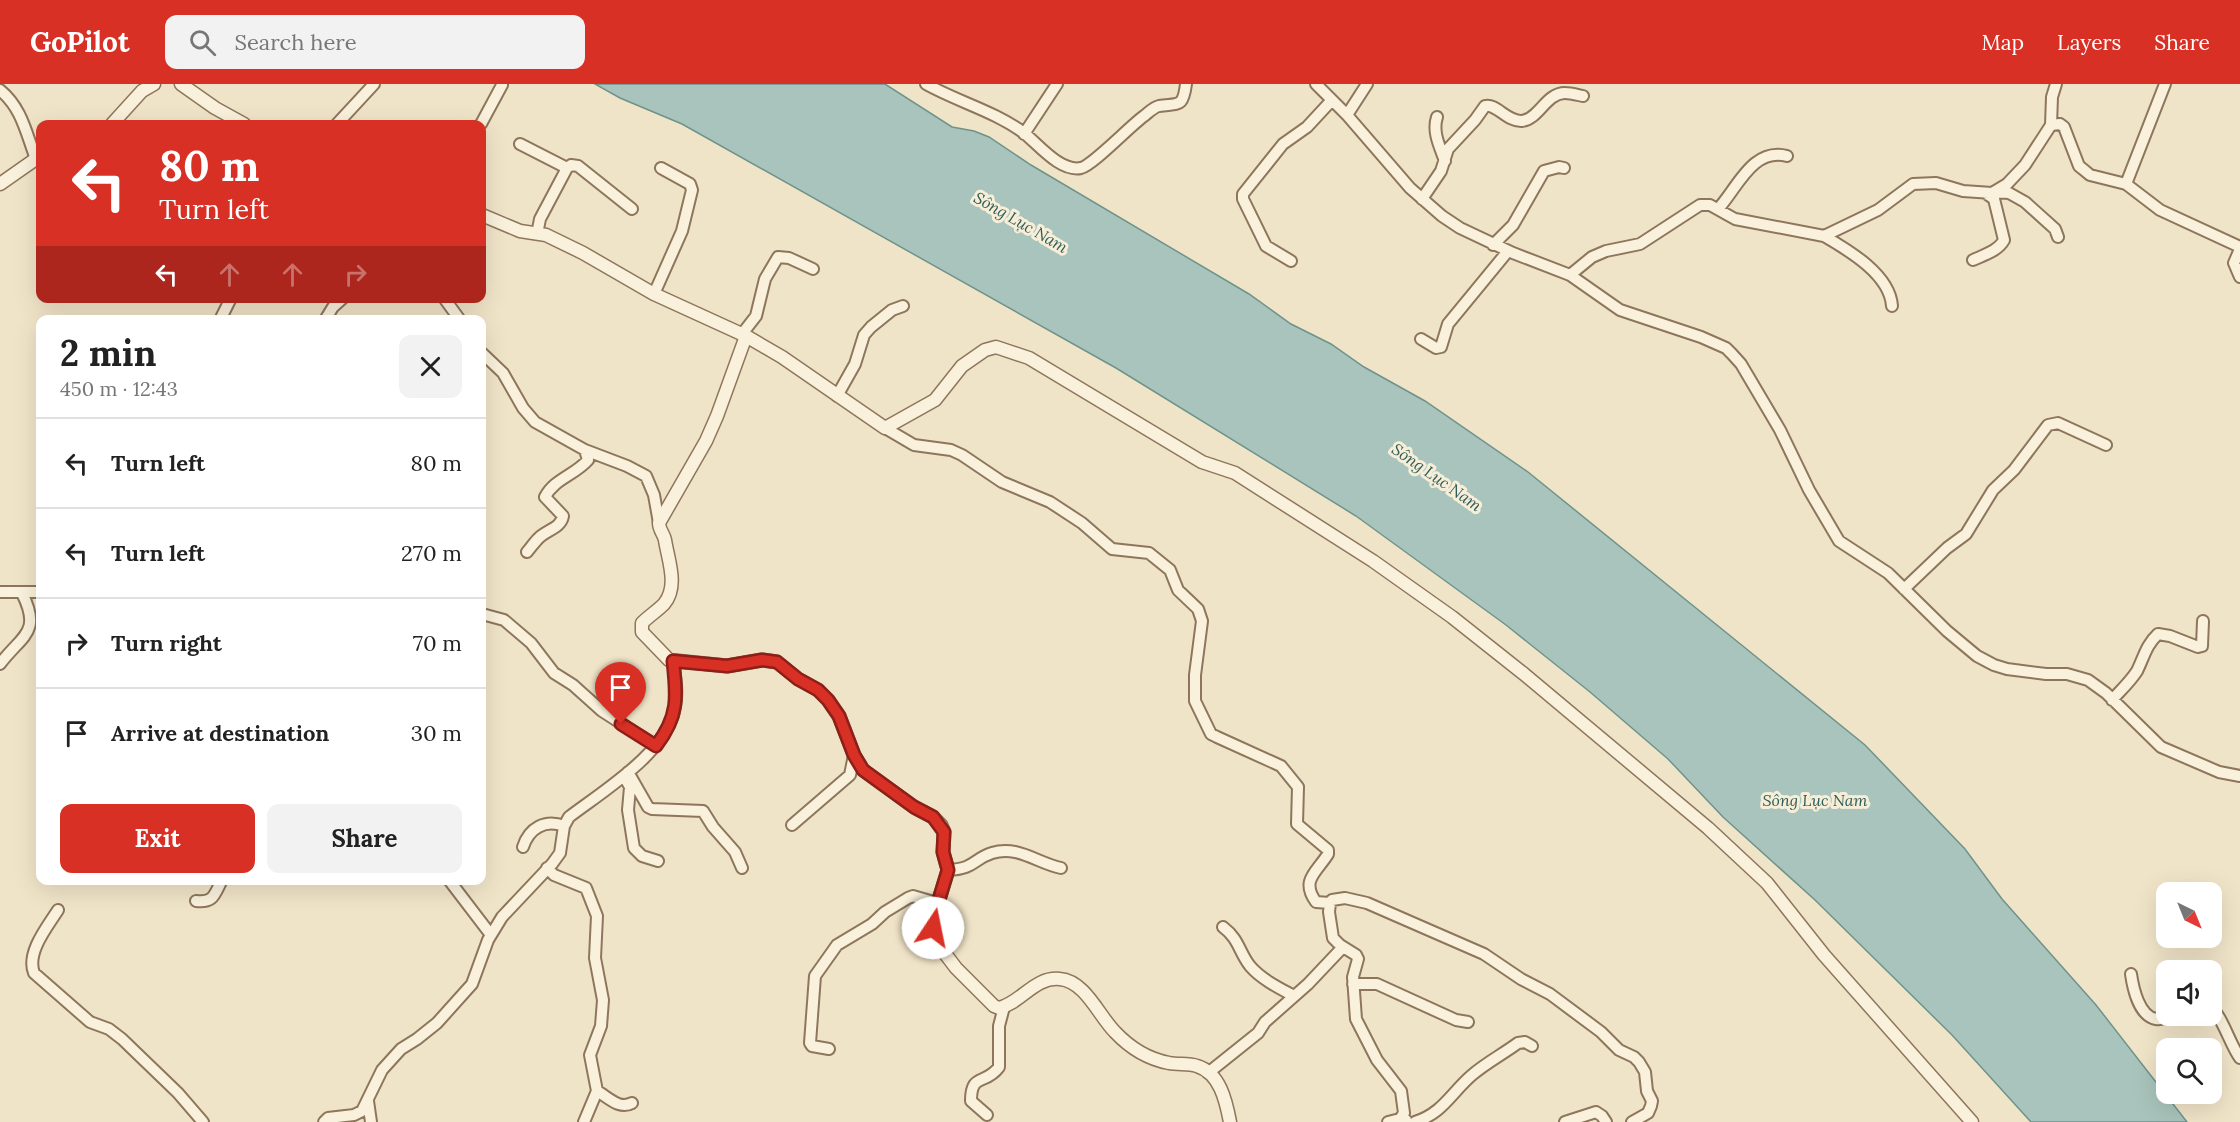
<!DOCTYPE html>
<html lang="en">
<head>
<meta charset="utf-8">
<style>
  body { margin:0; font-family:Lora,serif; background:#f2f2f2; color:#222; height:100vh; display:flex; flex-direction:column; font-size:22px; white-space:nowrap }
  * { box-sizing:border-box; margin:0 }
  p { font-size:20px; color:#767676 }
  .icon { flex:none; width:33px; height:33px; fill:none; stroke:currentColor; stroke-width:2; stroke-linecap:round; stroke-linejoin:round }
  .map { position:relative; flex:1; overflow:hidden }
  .side { position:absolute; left:36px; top:231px; width:450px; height:570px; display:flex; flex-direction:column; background:#fff; border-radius:12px; box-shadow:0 6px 24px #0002 }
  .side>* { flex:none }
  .hud { position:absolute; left:36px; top:36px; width:450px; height:183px; border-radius:12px; box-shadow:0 6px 24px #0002; background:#d93025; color:#fff; overflow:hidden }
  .needle { width:39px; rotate:137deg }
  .buttons { position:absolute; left:2156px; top:798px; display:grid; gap:12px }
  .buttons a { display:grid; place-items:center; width:66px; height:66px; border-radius:12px; background:#fff; box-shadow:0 6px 24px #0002; font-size:30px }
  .pin { position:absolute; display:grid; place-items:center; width:51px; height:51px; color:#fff; margin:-62px -26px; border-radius:50% 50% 50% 0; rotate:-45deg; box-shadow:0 0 6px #0007 }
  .pin .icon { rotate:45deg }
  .me { position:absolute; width:66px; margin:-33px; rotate:11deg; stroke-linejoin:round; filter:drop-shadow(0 0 4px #0008) }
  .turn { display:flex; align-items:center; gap:21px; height:126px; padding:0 24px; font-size:27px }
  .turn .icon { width:78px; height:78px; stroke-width:2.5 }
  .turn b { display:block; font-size:42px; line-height:51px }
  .lanes { display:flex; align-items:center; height:57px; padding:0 24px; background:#0003; justify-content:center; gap:30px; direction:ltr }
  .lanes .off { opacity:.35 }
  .round { display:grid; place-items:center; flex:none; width:63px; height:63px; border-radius:12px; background:#f2f2f2 }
  .overview { display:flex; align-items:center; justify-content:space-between; height:102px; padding:0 24px }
  h1 { font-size:36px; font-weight:700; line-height:45px }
  .primary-button { display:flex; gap:12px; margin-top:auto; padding:12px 24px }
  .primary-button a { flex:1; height:69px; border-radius:12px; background:#d93025; color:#fff; font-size:24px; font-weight:700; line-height:69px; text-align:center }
  .primary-button a+a { background:#f2f2f2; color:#222 }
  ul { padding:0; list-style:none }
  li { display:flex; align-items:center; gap:18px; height:90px; padding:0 24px; border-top:2px solid #e0e0e0 }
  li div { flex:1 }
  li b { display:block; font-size:22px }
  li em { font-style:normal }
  header { display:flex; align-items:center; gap:36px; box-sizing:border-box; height:84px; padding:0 30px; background:#d93025; color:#fff }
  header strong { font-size:28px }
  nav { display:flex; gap:33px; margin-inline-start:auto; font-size:21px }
  .search { width:420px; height:54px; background:#f2f2f2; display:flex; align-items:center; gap:15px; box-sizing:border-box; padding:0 21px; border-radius:12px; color:#767676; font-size:22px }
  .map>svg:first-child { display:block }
  .water { fill:#a9c4bc; stroke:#6f938a; stroke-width:1.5 }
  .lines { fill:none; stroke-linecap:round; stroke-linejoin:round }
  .minor-casing { stroke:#8d765c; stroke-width:14 }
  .tertiary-casing { stroke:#8d765c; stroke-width:15 }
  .minor { stroke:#faf1dc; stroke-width:10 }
  .tertiary { stroke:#faf1dc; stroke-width:12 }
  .route-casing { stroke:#8d1f18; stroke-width:15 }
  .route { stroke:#d93025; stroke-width:10 }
  .labels { text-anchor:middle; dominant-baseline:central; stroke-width:6; stroke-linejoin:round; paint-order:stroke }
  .water-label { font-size:16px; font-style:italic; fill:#2f5d5a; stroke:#f7eed8 }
</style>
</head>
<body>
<header>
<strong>GoPilot</strong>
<div class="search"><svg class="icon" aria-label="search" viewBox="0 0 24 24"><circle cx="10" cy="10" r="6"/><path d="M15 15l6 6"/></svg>Search here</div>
<nav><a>Map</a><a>Layers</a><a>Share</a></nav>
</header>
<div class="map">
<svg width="2240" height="1038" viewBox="0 0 2240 1038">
  <rect width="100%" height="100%" fill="#f0e4c8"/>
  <path class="water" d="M595,0H885L952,43L974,47L989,53L1031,81L1249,210L1291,240L1331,260L1364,283L1425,317L1528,388L1865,661L1965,765L2002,815L2096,921L2187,1038H2031L1952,951L1815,816L1723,733L1668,675L1590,608L1506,541L1356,432L1116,284L682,40L620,14Z"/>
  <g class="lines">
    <g class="minor-casing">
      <path id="minor" d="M926,0C958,18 994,27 1024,49C1039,61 1060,88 1081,84C1093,81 1130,42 1144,32C1149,28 1154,23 1159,22C1179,19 1183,24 1186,0
        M1316,0L1347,31L1410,104L1442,132L1460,144L1513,169L1570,191L1620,226L1701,253L1726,264L1732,270L1741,280L1780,346L1809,406L1839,457L1888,489L1947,547L1977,572L1994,581L2007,585L2046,590H2067L2088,596L2106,609L2161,663L2219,688L2240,692
        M0,6C22,24 26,49 36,75
        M1347,31L1367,0
        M1437,33C1432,48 1440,63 1445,77
        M337,40L374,0
        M481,40L502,1
        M2051,41L2060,40L2064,43L2079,82L2084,86L2090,91L2126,100L2160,126L2240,163
        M1024,50L1057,0
        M520,60L567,84
        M2126,100L2165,0
        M1994,108L2009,109L2025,118L2055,145L2058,153
        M1422,115L1441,87L1448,65L1475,36L1485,22C1496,19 1507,38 1522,37C1539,35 1546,9 1565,9C1570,9 1578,11 1583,12
        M1718,125C1737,105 1752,63 1787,72
        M537,150L540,135L567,84L571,81L578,82L632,125
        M1824,152C1850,167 1890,191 1892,222
        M1493,161L1513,141L1544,87L1559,83L1564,84
        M2240,165L2234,179L2240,193
        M1973,176C1984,171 1998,167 2004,156L1994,115L1987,110
        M1291,177L1266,162L1243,115V110L1283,60L1307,43L1332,16
        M1570,191L1592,173L1606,167L1640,160L1700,121H1710L1735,135L1824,152L1878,126L1913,100L1936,99L1963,107L1992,109L2007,100L2025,81L2051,41L2052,13L2056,0
        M654,210L682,147L692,106L690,100L661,84
        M444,214L460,236
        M220,236L231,214
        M325,236L333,223L343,214
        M742,250L756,232L765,195L778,173L789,174L813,185
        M1421,255L1436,264L1441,263L1448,240L1508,167
        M482,269L503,289L523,324L535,338L585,366L627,382L646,392L654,411L659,439
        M837,312L855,280L864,251L871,243L892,226L903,222
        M885,344L914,361L951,366L962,371L1002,398L1050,418L1082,439L1112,465L1149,469L1170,486L1178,506L1198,525L1202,537L1195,591V617L1211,650L1217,653L1281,682L1298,703L1297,740L1328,766V770C1317,788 1300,796 1316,818L1330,819
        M527,468C532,462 536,456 541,452C550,445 561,443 563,432L545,413C554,395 575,391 588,376L585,366
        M1904,505L1947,464L1966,450L1993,406L2014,386L2048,341L2058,339L2106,361
        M0,508H40
        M482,530L504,536L531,559L554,589L573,601L602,627L656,662
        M0,580C22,551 42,549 22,509
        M2112,616C2121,606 2130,598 2137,587C2144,573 2146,561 2158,550L2170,552L2198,563L2202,562L2203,537
        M628,688L648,723L652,725L703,727L713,743L735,768L742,784
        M624,692L630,703L628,726L634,764L642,772L658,777
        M792,741L850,691L854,671
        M523,763C529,744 545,735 564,742
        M547,784L554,791L586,804L597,832L595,874L603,916L601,942L590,971L597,1007L584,1038
        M948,786C975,785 973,775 992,769C1018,761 1037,779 1061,784
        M449,796L491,851
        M196,817C214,819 214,811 222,796
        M58,826C47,843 26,869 34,889L90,938L109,945L122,955L178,1009L203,1038
        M1223,843C1239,855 1239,868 1250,882C1261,895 1279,904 1294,912
        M2131,890C2133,904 2139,932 2156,935C2163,936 2170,933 2176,932
        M1353,900H1377L1456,936L1468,938
        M2211,924C2221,929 2231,963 2240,974
        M829,965L812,962L810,959L815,892L837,861L872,840L885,828L908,814L913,812L937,819
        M1208,989L1258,949L1265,938L1308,900L1343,863
        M597,1007C608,1013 619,1026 632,1019
        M368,1017L371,1038
        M987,1031L971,1017C971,988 985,1002 999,983V942L1004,923
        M1400,1035L1404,1029L1401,1007L1377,976L1356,935L1353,893L1358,875L1356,871L1340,861L1333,854L1329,828L1330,819L1332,816L1345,814L1367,819L1484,870L1521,895L1550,910L1601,948L1619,966L1634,973L1639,978L1645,988L1647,1007L1652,1017L1651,1022L1648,1029L1632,1038
        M324,1038L328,1034L354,1031L362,1027L382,986L401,965L417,955L437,939L472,900L488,856L502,833L552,780L560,769L564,742L569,733C603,707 668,668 675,623C678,608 675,592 673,577
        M1388,1038L1400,1035L1406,1036
        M1415,1038C1443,1029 1451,1009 1472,991C1486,979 1503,970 1518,959L1525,958L1532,962
        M1565,1038L1596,1028L1602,1032L1606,1038"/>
    </g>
    <g class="tertiary-casing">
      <path id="tertiary" d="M181,0L215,24L244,40
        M112,40L142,7L154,0
        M0,100L40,72
        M482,131L520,147L546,151L583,169L654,210L746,252L782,273L885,344L935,316L962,282L985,266L996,263L1029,274L1202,378L1235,389L1373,477L1452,533L1524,590L1708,744L1767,799L1824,871L1972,1038
        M746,252L717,332L706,357L659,439C659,446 664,450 665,456C668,476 679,502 664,520C657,527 649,532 642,539V548L669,576L727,582L762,576L777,578L798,595L818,606L828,616L839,632L854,671L863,686L914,723L933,733L941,741L944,748L943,768L948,786L934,832L933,849L937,859L956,884L994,922L999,924C1021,919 1035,892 1060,895C1085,897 1099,932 1115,948C1130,964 1148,975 1169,979C1178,981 1188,979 1197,982C1220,989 1226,1017 1230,1038"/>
    </g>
    <use href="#minor" class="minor"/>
    <use href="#tertiary" class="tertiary"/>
  </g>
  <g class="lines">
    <g class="route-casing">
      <path id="route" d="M621,640L656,662C679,632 677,613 673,577L727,582L762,576L777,578L798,595L818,606L828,616L839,632L854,671L863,686L914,723L933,733L944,748L943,768L948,786L934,832L933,844"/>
    </g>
    <use href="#route" class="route"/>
  </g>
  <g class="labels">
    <g class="water-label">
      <text transform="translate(1021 138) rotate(30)">Sông Lục Nam</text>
      <text transform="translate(1437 393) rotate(35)">Sông Lục Nam</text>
      <text x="1815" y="716">Sông Lục Nam</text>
    </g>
  </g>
</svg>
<div class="buttons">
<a><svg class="needle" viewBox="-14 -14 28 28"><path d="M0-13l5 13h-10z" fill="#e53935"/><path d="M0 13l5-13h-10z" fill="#767676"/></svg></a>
<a><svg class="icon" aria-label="sound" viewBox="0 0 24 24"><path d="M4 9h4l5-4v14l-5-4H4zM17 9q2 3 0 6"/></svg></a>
<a><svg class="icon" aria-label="search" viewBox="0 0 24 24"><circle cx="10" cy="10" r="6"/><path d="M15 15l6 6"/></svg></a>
</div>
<div class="pin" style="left:621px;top:640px;background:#d93025"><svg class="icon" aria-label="arrive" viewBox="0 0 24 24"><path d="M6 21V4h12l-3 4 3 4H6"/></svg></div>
<svg class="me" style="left:933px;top:844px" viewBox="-20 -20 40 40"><circle r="19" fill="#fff"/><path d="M0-13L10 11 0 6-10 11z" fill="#d93025"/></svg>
<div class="hud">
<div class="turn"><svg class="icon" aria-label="left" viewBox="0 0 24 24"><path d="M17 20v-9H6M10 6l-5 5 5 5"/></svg><div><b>80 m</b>Turn left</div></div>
<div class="lanes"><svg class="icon" aria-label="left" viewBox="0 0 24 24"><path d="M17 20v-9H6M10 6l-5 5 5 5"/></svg><svg class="icon off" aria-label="ahead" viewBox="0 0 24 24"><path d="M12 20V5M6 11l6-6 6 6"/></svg><svg class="icon off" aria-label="ahead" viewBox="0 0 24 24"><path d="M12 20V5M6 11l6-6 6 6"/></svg><svg class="icon off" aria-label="right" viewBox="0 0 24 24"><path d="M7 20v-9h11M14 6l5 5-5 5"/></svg></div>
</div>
<section class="side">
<div class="overview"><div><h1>2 min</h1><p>450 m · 12:43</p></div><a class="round"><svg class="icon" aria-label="close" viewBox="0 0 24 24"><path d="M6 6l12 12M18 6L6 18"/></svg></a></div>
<ul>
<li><svg class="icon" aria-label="left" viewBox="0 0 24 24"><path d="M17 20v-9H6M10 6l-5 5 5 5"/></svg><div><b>Turn left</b></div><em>80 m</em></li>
<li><svg class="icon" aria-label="left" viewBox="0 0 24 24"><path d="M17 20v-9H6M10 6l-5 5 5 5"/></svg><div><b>Turn left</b></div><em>270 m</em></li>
<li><svg class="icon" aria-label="right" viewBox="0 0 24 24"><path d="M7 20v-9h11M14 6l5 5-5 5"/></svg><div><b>Turn right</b></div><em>70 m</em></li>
<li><svg class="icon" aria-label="arrive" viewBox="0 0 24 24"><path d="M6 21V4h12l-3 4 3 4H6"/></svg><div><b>Arrive at destination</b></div><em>30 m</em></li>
</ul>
<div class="primary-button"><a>Exit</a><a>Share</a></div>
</section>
</div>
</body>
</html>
